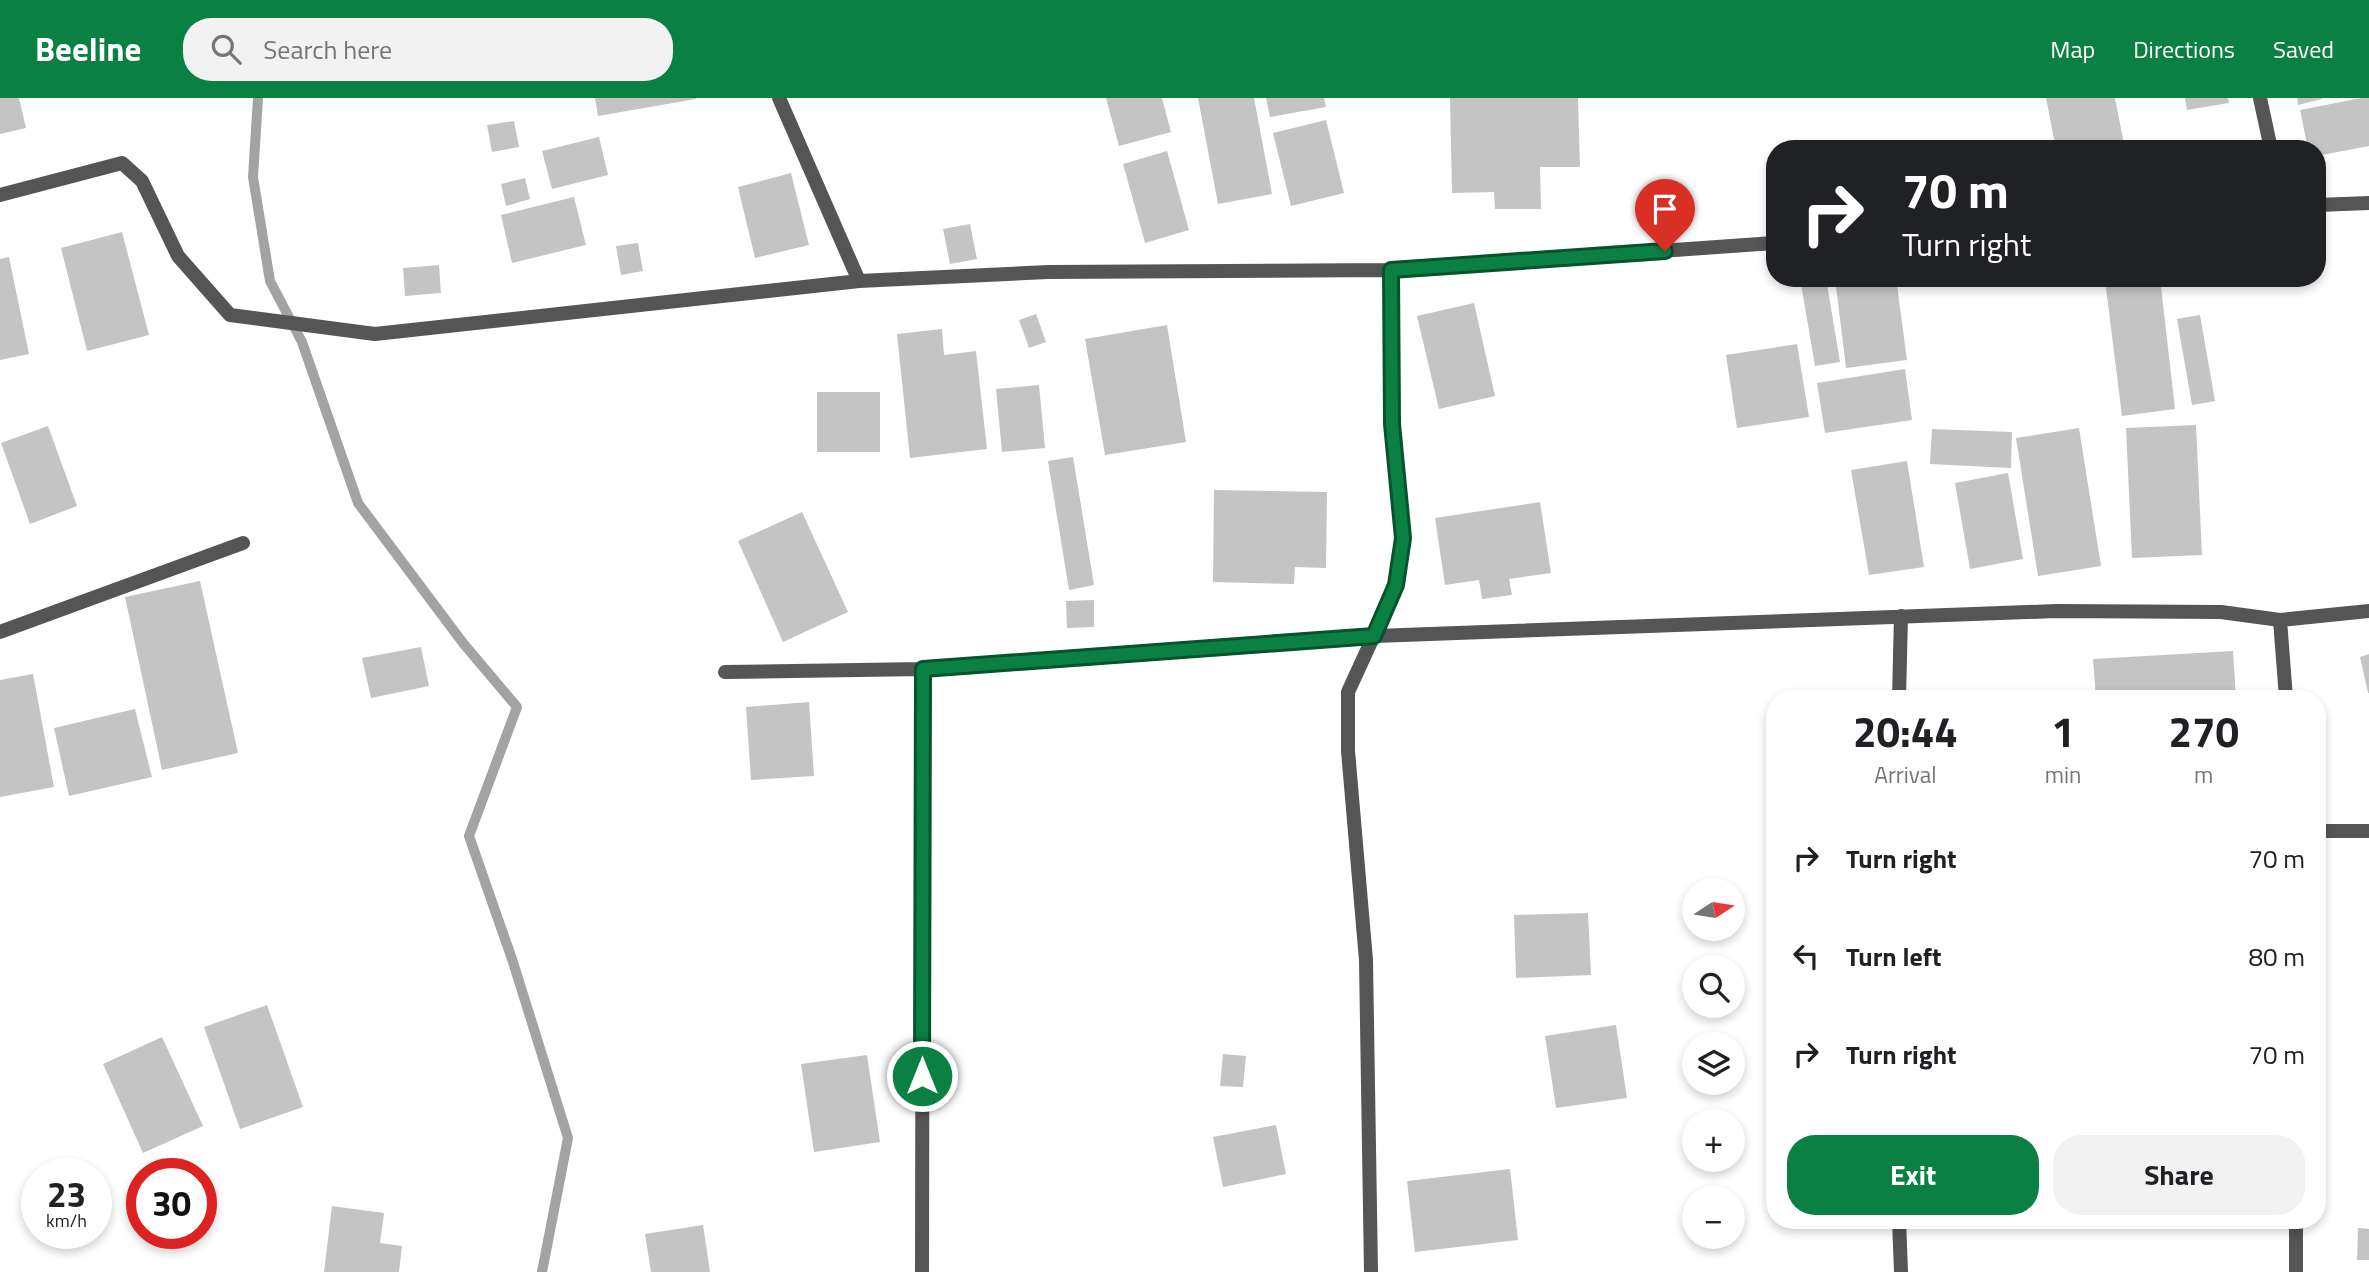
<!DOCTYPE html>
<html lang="en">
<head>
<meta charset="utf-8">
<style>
  body { margin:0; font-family:"Titillium Web",sans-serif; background:#f2f2f2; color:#202124; height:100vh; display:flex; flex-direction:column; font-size:26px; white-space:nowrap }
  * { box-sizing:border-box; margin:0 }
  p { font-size:23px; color:#757577 }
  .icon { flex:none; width:38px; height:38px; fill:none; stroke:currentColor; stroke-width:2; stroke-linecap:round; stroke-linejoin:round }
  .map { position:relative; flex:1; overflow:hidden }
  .sheet { position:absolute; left:1766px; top:592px; width:560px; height:539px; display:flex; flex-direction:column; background:#fff; border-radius:28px; box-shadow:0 4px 10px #0003 }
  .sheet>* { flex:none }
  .hud { position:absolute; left:1766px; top:42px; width:560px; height:147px; border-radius:28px; box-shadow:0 4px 10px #0003; background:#202124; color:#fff; overflow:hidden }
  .needle { width:46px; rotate:78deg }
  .buttons { position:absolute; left:1682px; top:780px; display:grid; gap:14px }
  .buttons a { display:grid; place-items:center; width:63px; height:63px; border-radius:50%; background:#fff; box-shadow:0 4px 10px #0003; font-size:35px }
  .speed { position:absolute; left:21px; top:1060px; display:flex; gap:14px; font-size:35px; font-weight:700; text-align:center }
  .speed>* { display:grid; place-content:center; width:91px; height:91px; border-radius:50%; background:#fff; box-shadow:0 4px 10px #0003; line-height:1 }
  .speed small { font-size:18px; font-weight:400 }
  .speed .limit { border:10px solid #d22; background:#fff; color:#111 }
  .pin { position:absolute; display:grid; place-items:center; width:60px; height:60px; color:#fff; margin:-72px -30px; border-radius:50% 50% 50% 0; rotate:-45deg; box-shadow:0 0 7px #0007 }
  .pin .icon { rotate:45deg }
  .me { position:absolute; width:77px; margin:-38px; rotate:0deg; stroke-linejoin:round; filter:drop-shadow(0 0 5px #0008) }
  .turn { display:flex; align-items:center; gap:24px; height:147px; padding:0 21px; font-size:32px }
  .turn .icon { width:91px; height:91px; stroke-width:2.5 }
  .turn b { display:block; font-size:49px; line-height:60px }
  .eta { display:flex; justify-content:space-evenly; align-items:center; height:119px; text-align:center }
  .eta b { font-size:42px; font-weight:700; line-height:49px }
  .action { display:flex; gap:14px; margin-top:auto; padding:14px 21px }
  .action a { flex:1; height:80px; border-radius:28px; background:#0b8043; color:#fff; font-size:28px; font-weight:700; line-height:80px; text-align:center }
  .action a+a { background:#f2f2f2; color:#202124 }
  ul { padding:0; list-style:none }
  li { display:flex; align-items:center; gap:21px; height:98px; padding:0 21px }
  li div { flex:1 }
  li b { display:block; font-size:26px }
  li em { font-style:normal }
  header { display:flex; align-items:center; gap:42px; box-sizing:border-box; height:98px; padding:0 35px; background:#0b8043; color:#fff }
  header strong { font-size:33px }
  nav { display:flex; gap:38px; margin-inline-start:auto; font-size:24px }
  .search { width:490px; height:63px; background:#f2f2f2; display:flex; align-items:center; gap:18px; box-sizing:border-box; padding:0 24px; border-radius:28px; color:#757577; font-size:26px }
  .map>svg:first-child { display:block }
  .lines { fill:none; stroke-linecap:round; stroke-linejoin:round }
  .stream { stroke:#a3a3a3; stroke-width:10 }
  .building { fill:#c4c4c4 }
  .minor { stroke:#555; stroke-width:14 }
  .route-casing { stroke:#07532c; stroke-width:18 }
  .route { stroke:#0b8043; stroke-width:12 }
</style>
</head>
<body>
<header>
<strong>Beeline</strong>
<div class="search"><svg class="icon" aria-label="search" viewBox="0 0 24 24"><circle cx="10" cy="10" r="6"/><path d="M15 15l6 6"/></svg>Search here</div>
<nav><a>Map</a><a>Directions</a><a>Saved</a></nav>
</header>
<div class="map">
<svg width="2369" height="1174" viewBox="0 0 2369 1174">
  <rect width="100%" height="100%" fill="#fff"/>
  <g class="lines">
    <path class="stream" d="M258,0L253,79L270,183L302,244L358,405L463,545L517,609L469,738L512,861L568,1040L542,1174"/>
  </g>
  <path class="building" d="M0,0H19L26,30L0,36Z
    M595,0H696V1L598,18Z
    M1106,0H1162L1171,34L1119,48Z
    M1198,0H1254L1272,96L1218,106Z
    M1266,0H1324L1326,9L1270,19Z
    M1450,0H1578L1580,69H1540L1541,111H1495L1494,94L1452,95Z
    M2046,0H2115L2125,51H2056Z
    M2185,0H2228L2229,5L2187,12Z
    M2297,0H2322V1L2298,7Z
    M2361,0H2369V48L2317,58V51H2308L2300,12Z
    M1326,22L1344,95L1291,108L1273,35Z
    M514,23L519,49L492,54L487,27Z
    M599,39L608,77L552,91L542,53Z
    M1167,53L1189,132L1145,145L1123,66Z
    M791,75L809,147L755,160L738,89Z
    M525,80L530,101L506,108L501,86Z
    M574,99L586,147L512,165L501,117Z
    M970,126L977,161L950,166L943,131Z
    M122,134L149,237L87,253L61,150Z
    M638,145L643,173L621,177L616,148Z
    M9,159L29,256L0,262V161Z
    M439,167L441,195L405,198L403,170Z
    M1800,180H1826L1840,264L1815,268Z
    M1835,180H1896L1907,262L1846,270Z
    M2119,180H2160L2175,311L2122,318L2105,182Z
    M1474,205L1495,298L1439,311L1417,218Z
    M1036,216L1046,244L1029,250L1019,222Z
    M2200,217L2215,303L2192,307L2177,221Z
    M1167,227L1186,344L1105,357L1085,241Z
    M942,231L944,257L976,253L987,351L910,360L897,236Z
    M1797,246L1809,319L1737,330L1726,257Z
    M1905,271L1912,322L1825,335L1817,285Z
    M1039,287L1045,350L1002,354L996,291Z
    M817,294H880V354H817Z
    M2196,327L2202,457L2132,460L2126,330Z
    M48,328L77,408L30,426L1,345Z
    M2079,330L2101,468L2038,478L2016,340Z
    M1932,331L2012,334L2011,370L1930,366Z
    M1073,359L1094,487L1069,492L1048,363Z
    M1907,363L1924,469L1869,477L1851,372Z
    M2008,375L2023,461L1970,471L1955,385Z
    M1214,392L1327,394L1326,470L1295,469L1294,486L1213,484Z
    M1540,404L1551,475L1509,481L1512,497L1482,501L1479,482L1445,487L1435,420Z
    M802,414L848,514L783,544L738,443Z
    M200,483L238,655L162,672L125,499Z
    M1094,502V529L1067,530L1066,503Z
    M421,549L429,588L371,600L362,560Z
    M2233,553L2236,600H2096L2093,561Z
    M2369,556V595H2368L2360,559Z
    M33,576L54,689L0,699V582Z
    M809,604L814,678L751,682L746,609Z
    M135,611L152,679L69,698L54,630Z
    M1588,815L1591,877L1516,880L1514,817Z
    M267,907L303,1009L240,1031L204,929Z
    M1616,927L1627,1000L1556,1010L1545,938Z
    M162,939L203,1028L143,1055L103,966Z
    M1223,956L1246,958L1243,989L1220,988Z
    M867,957L880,1044L814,1054L801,966Z
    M1276,1027L1286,1076L1223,1089L1213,1039Z
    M1510,1071L1518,1142L1415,1154L1407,1083Z
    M332,1108L384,1115L380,1145L402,1148L399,1174H324Z
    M703,1127L710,1174H651L645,1136Z
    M2358,1130L2369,1131V1162H2357Z"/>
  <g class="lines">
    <path class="minor" d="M779,0L859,183
      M2260,0L2271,51
      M0,97L122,65L142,83L178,158L230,217L375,236L859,183L1048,174L1391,172L1774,145
      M2317,107L2369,105
      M2280,522L2286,600
      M0,534L243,445
      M725,574L923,571L1375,538L2056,513L2221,514L2280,522L2369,513
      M1899,600L1901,518
      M2317,733H2369
      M1899,1122L1901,1174
      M2296,1122V1174
      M922,1174L923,571
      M1371,1174L1366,862L1348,653V594L1397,487L1403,440L1392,326L1391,172"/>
  </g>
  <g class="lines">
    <g class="route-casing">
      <path id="route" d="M922,978L923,571L1374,538L1396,487L1403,440L1392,326L1391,172L1665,153"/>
    </g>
    <use href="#route" class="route"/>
  </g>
</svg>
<div class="buttons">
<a><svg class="needle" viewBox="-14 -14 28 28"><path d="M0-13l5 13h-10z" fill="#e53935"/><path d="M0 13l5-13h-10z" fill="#757577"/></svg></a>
<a><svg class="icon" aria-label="search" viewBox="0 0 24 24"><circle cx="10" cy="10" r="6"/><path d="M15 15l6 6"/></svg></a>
<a><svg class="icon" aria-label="layers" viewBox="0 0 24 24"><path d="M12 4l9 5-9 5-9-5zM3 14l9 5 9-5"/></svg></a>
<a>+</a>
<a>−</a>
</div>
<div class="speed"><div>23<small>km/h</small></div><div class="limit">30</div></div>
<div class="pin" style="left:1665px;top:153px;background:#d93025"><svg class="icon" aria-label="arrive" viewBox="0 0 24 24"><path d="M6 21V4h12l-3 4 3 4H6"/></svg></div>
<svg class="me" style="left:922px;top:978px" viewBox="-20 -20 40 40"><circle r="17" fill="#0b8043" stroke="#fff" stroke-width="3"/><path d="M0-11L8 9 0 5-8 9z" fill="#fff"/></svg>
<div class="hud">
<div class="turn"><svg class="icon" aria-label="right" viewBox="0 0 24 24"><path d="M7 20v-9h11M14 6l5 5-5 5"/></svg><div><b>70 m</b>Turn right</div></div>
</div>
<section class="sheet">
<div class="eta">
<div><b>20:44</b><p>Arrival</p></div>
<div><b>1</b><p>min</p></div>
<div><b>270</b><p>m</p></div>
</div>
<ul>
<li><svg class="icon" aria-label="right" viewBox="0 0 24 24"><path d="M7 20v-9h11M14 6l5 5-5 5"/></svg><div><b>Turn right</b></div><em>70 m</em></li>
<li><svg class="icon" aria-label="left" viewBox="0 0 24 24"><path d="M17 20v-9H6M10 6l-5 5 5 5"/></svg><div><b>Turn left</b></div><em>80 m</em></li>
<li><svg class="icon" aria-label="right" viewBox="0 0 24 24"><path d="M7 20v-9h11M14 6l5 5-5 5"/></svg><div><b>Turn right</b></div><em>70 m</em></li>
</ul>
<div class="action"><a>Exit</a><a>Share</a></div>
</section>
</div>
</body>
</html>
